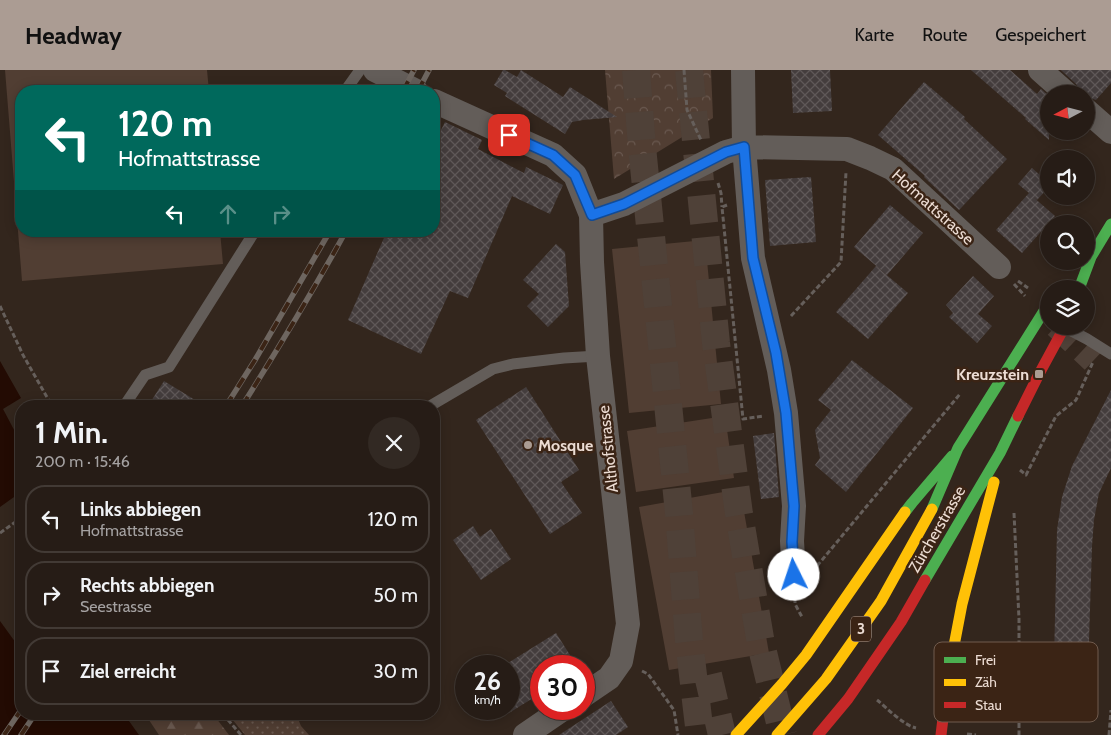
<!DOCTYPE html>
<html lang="de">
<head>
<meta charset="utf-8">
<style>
  body { margin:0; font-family:Cabin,sans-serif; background:#322923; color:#f1f3f6; height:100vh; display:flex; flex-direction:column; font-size:19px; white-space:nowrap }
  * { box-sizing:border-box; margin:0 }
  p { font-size:16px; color:#a4a1a1 }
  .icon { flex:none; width:28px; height:28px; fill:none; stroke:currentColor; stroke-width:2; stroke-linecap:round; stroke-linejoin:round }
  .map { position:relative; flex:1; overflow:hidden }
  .panel { position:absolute; left:15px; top:330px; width:425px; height:320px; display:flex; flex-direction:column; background:#261c16; border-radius:20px; box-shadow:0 2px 12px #0003,0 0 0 1px #423a35 }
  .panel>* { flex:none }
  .guide { position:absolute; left:15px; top:15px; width:425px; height:152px; border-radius:20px; box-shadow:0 2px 12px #0003,0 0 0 1px #423a35; background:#00695c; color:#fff; overflow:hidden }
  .needle { width:32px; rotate:263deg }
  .fabs { position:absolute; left:1040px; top:15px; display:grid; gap:10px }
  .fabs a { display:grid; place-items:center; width:55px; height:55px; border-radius:50%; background:#261c16; box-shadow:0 2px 12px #0003,0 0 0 1px #423a35; font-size:25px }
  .speed { position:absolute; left:455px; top:585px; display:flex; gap:10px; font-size:25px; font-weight:700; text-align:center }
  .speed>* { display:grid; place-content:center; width:65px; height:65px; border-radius:50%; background:#261c16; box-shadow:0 2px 12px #0003,0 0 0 1px #423a35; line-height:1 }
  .speed small { font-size:12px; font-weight:400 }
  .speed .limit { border:8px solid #d22; background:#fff; color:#111 }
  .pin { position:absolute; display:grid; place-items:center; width:42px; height:42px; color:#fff; margin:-21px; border-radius:10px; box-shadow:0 2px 8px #0006 }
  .me { position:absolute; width:55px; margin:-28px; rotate:356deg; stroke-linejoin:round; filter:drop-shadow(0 0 4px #0008) }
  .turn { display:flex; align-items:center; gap:18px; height:105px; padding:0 20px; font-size:22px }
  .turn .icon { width:65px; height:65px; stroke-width:2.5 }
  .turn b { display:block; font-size:35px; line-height:42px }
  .lanes { display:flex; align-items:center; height:48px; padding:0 20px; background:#0003; justify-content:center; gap:25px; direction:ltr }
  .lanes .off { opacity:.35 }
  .round { display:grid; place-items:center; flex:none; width:52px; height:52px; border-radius:26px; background:#322923 }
  .headline { display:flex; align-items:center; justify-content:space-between; height:85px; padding:0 20px }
  h1 { font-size:30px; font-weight:700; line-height:38px }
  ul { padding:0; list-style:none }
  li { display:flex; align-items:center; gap:15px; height:68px; margin:0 10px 8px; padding:0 10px; border:2px solid #423a35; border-radius:20px }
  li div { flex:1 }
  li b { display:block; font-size:19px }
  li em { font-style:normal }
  header { display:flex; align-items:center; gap:30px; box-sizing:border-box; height:70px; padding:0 25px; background:#ab9c93; color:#111 }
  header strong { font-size:24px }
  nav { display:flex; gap:28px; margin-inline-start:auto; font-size:18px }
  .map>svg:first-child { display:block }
  .grass { fill:#513e33 }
  .forest { fill:url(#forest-firs) }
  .park { fill:url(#park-crowns) }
  .garden { fill:url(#garden-dots) }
  .water { fill:#230b03 }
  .building { fill:url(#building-cross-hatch) }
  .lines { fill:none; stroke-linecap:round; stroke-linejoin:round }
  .street-tunnel { stroke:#4f4138; stroke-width:24; stroke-dasharray:24 12; stroke-linecap:butt }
  .highway-tunnel { stroke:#4f4138; stroke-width:28; stroke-dasharray:28 14; stroke-linecap:butt }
  .path { stroke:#665f5b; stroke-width:3; stroke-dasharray:5 2.5; stroke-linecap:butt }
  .lane { stroke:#635d59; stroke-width:11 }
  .street { stroke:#635d59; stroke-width:24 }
  .fast { stroke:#4caf50; stroke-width:11 }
  .slow { stroke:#ffc107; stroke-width:11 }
  .jam { stroke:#c62828; stroke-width:11 }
  .rail-casing { stroke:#6e6660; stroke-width:5.5 }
  .rail { stroke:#3b2415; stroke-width:4; stroke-dasharray:11; stroke-linecap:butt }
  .jam-bridge { stroke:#c62828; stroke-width:11 }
  .route-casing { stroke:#114b97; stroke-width:12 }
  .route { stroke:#1a73e8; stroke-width:9 }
  .poi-dot { fill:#ab9c93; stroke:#3b2415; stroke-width:2 }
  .labels { text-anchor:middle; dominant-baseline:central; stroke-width:5; stroke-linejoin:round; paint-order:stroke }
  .shield { fill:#3b2415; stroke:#b7a59a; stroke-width:1 }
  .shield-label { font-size:15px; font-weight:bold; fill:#ecdcd3 }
  .street-label { font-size:16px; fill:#ecdcd3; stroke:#3b2415 }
  .poi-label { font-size:16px; font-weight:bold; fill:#ecdcd3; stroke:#3b2415; text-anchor:end }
  .key { fill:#3b2415; stroke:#705b4e; stroke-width:1 }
  .key-label { font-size:14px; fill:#ecdcd3 }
</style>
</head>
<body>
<header>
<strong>Headway</strong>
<nav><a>Karte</a><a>Route</a><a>Gespeichert</a></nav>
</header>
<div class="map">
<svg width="1111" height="665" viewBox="0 0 1111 665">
  <defs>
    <pattern id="forest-firs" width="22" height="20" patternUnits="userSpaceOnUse" patternTransform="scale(1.25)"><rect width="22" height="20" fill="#513e33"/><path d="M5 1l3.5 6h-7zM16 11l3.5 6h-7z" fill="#6a5950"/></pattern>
    <pattern id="park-crowns" width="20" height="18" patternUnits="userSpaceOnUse" patternTransform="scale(1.25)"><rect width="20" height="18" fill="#513e33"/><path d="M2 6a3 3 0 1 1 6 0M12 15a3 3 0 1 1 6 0" fill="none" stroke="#6a5950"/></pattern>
    <pattern id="garden-dots" width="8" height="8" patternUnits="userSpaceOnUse" patternTransform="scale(1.25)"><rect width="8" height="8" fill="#513e33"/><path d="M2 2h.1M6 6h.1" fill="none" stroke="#6a5950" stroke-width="1.8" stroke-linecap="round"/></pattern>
    <pattern id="building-cross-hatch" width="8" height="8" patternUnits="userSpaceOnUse" patternTransform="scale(1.25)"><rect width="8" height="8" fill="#443d3d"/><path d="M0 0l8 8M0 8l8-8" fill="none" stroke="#5f5858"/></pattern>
  </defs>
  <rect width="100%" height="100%" fill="#33261d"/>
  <path class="grass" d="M5,0H207L209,21H21V161H220L223,194L22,211Z
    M705,170L721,334L629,343L612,179Z
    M725,346L734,408L636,422L627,361Z
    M740,419L769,583L669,600L639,437Z"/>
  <path class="forest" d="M145,644H213L229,665H159Z"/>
  <path class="park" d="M605,0H711L713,48L614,109Z"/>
  <path class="garden" d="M228,644H296L301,656L309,665H245Z"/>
  <path class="water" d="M0,291L21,328L3,339L21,373V422L0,437Z
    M0,551L21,580V644H124L139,665H0Z"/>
  <path class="building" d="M503,0H505L517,7L521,0L563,27L570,17L617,47L583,50L572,52L565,64L505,26L507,23L494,15Z
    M791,0H830L832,41L793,43Z
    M971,0H1010L1037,24L1041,19L1049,26V70L1025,49L1026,48Z
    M1061,0H1111V13L1096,30L1087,27L1086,24H1084L1080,20L1076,14Z
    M924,12L965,47L964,49L1007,89L959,140L924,107L925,106L878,65Z
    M445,52L482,70L478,79L524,103L526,97L563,115L550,144L512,126L468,228L450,221L421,284L348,250L387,161H434V74Z
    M1032,98L1049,113V117L1037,130L1032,126L1055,146L1022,183L996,160L1029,123L1018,114Z
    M811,107L816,172L770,176L765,110Z
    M890,135L923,163L887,205L854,177Z
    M556,174L565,182L569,236L548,257L527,236L539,224L523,210Z
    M876,196L908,223L868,269L836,242Z
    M973,206L994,226L978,244L992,256L977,273L949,247L953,243L946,235Z
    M852,290L913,338L846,422L815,395L820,388L815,360L831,340L818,330Z
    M164,311L205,336H148Z
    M526,317L579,400L561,412L582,443L550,464L476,350Z
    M1111,320V398L1099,423L1094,450L1092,476L1087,635L1053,634L1057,460L1062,427L1072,396Z
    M774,363L779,427L761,429L753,366Z
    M473,456L480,467L491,459L511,489L481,510L453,470Z
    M556,563L577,596H541V623L509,643V596H503Z
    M611,631L628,657L616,665H559Z"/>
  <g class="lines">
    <path class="street-tunnel" d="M1056,256L1093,291"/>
    <path class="highway-tunnel" d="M636,0L642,77L679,443L689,571L700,665
      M689,0L716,273L739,444L761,574L783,665
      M708,605L722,665"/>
    <path class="path" d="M684,0L687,40L701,70
      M718,113L721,123L722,137
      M727,135L722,137L743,349L763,346
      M1018,211L1028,218
      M1014,214L1025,226
      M0,236L23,285L52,336
      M791,246L841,192L846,102
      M1020,400L1026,405L1056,346L1076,330L1093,292
      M1014,443L1019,549V665
      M0,463L21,448
      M817,496L960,324
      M795,528V534L802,547
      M642,601L648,604L674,640L678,665
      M877,630C887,638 903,655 916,658
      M223,644L241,665
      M967,664L976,665
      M1109,665L1111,640"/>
    <path class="lane" d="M345,21L360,0
      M1064,257L1087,269L1111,284
      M124,336L145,305L169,297L255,161
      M430,336L493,299L513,294L564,288L598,286"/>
    <path class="street" d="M375,0L416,21
      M743,0L744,77L753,188L779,300L786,343L794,436L792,471L794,505
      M1040,0L1067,24
      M434,31L553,85L575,105L591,145L592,192L598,286L628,554L621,591L609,608L584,625
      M1086,40L1111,62
      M591,145L624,134L726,82L744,77L847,79L870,88L893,99L999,197
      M525,665L563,639"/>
    <path class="fast" d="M1079,219L1091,187L1111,154
      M932,439L958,378L1049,233
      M905,442L912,433L952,386
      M925,510L1000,383L1018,346"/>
    <path class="slow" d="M944,640L953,581L962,534L994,412
      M736,665L782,614L806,585L905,442
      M777,665L826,609L881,531L932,439"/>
    <path class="jam" d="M1018,346L1039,304L1065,256
      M818,665L848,629L901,552L925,510"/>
    <g class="rail-casing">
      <path id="rail" d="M403,21L414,0
        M418,21L429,0
        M226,336L255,290L330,161
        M242,336C278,279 313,221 346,161
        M4,665L21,640
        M21,665L35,644"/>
    </g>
    <use href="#rail" class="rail"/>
    <path class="jam-bridge" d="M941,665L944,640"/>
  </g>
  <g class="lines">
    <g class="route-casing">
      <path id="route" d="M509,65L553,85L575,105L592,145L624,134L726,82L744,77L753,188L776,283L786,343L794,436L792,472L794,505"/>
    </g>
    <use href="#route" class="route"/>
  </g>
  <g class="poi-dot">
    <rect x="1034" y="299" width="10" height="10" rx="2.5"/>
    <circle cx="528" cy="375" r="5"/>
  </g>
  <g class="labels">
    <rect class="shield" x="851" y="546.5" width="20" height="25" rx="4"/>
    <g class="shield-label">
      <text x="861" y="559">3</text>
    </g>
    <g class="street-label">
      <text transform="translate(933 137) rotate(42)">Hofmattstrasse</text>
      <text transform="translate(608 379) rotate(-96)">Althofstrasse</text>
      <text transform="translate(937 459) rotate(-60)">Zürcherstrasse</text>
    </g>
    <g class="poi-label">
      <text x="1029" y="304">Kreuzstein</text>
      <text x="538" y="375" text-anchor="start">Mosque</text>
    </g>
  </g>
  <rect x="934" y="572" width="164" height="80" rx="8" class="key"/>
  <rect x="944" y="587" width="22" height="6" fill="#4caf50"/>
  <rect x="944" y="609" width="22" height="7" fill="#ffc107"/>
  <rect x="944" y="632" width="22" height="6" fill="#c62828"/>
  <g class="key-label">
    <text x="975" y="595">Frei</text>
    <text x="975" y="617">Zäh</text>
    <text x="975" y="640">Stau</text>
  </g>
</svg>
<div class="fabs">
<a><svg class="needle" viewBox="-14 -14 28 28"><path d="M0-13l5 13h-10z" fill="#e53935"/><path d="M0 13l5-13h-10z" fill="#a4a1a1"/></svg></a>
<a><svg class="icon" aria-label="sound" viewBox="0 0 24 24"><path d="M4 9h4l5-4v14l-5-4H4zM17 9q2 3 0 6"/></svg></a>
<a><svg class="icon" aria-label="search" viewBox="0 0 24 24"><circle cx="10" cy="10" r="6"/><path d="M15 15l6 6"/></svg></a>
<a><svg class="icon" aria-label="layers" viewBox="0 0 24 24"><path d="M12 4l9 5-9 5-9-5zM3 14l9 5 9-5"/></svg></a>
</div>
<div class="speed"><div>26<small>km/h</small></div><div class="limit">30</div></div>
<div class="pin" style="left:509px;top:65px;background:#d93025"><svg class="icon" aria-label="arrive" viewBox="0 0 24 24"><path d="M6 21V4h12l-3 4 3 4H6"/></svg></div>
<svg class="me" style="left:794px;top:505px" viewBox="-20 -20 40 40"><circle r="19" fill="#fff"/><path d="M0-13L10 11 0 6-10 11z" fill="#1a73e8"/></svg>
<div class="guide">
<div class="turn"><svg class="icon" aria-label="left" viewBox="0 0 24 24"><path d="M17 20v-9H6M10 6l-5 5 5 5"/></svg><div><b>120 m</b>Hofmattstrasse</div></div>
<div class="lanes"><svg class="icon" aria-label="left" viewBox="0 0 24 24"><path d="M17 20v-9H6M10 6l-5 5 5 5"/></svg><svg class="icon off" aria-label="ahead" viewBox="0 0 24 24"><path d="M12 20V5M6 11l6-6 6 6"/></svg><svg class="icon off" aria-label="right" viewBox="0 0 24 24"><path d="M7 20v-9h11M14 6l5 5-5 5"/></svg></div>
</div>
<section class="panel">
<div class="headline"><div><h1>1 Min.</h1><p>200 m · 15:46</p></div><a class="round"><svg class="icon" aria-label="close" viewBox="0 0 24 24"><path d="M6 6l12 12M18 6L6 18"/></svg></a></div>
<ul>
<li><svg class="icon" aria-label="left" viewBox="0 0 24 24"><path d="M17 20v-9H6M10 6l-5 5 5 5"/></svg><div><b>Links abbiegen</b><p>Hofmattstrasse</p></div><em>120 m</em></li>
<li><svg class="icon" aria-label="right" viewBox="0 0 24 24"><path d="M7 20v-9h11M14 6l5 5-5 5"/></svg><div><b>Rechts abbiegen</b><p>Seestrasse</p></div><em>50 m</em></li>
<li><svg class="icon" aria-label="arrive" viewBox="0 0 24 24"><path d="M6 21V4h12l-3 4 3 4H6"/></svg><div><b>Ziel erreicht</b></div><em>30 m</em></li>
</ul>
</section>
</div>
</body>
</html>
